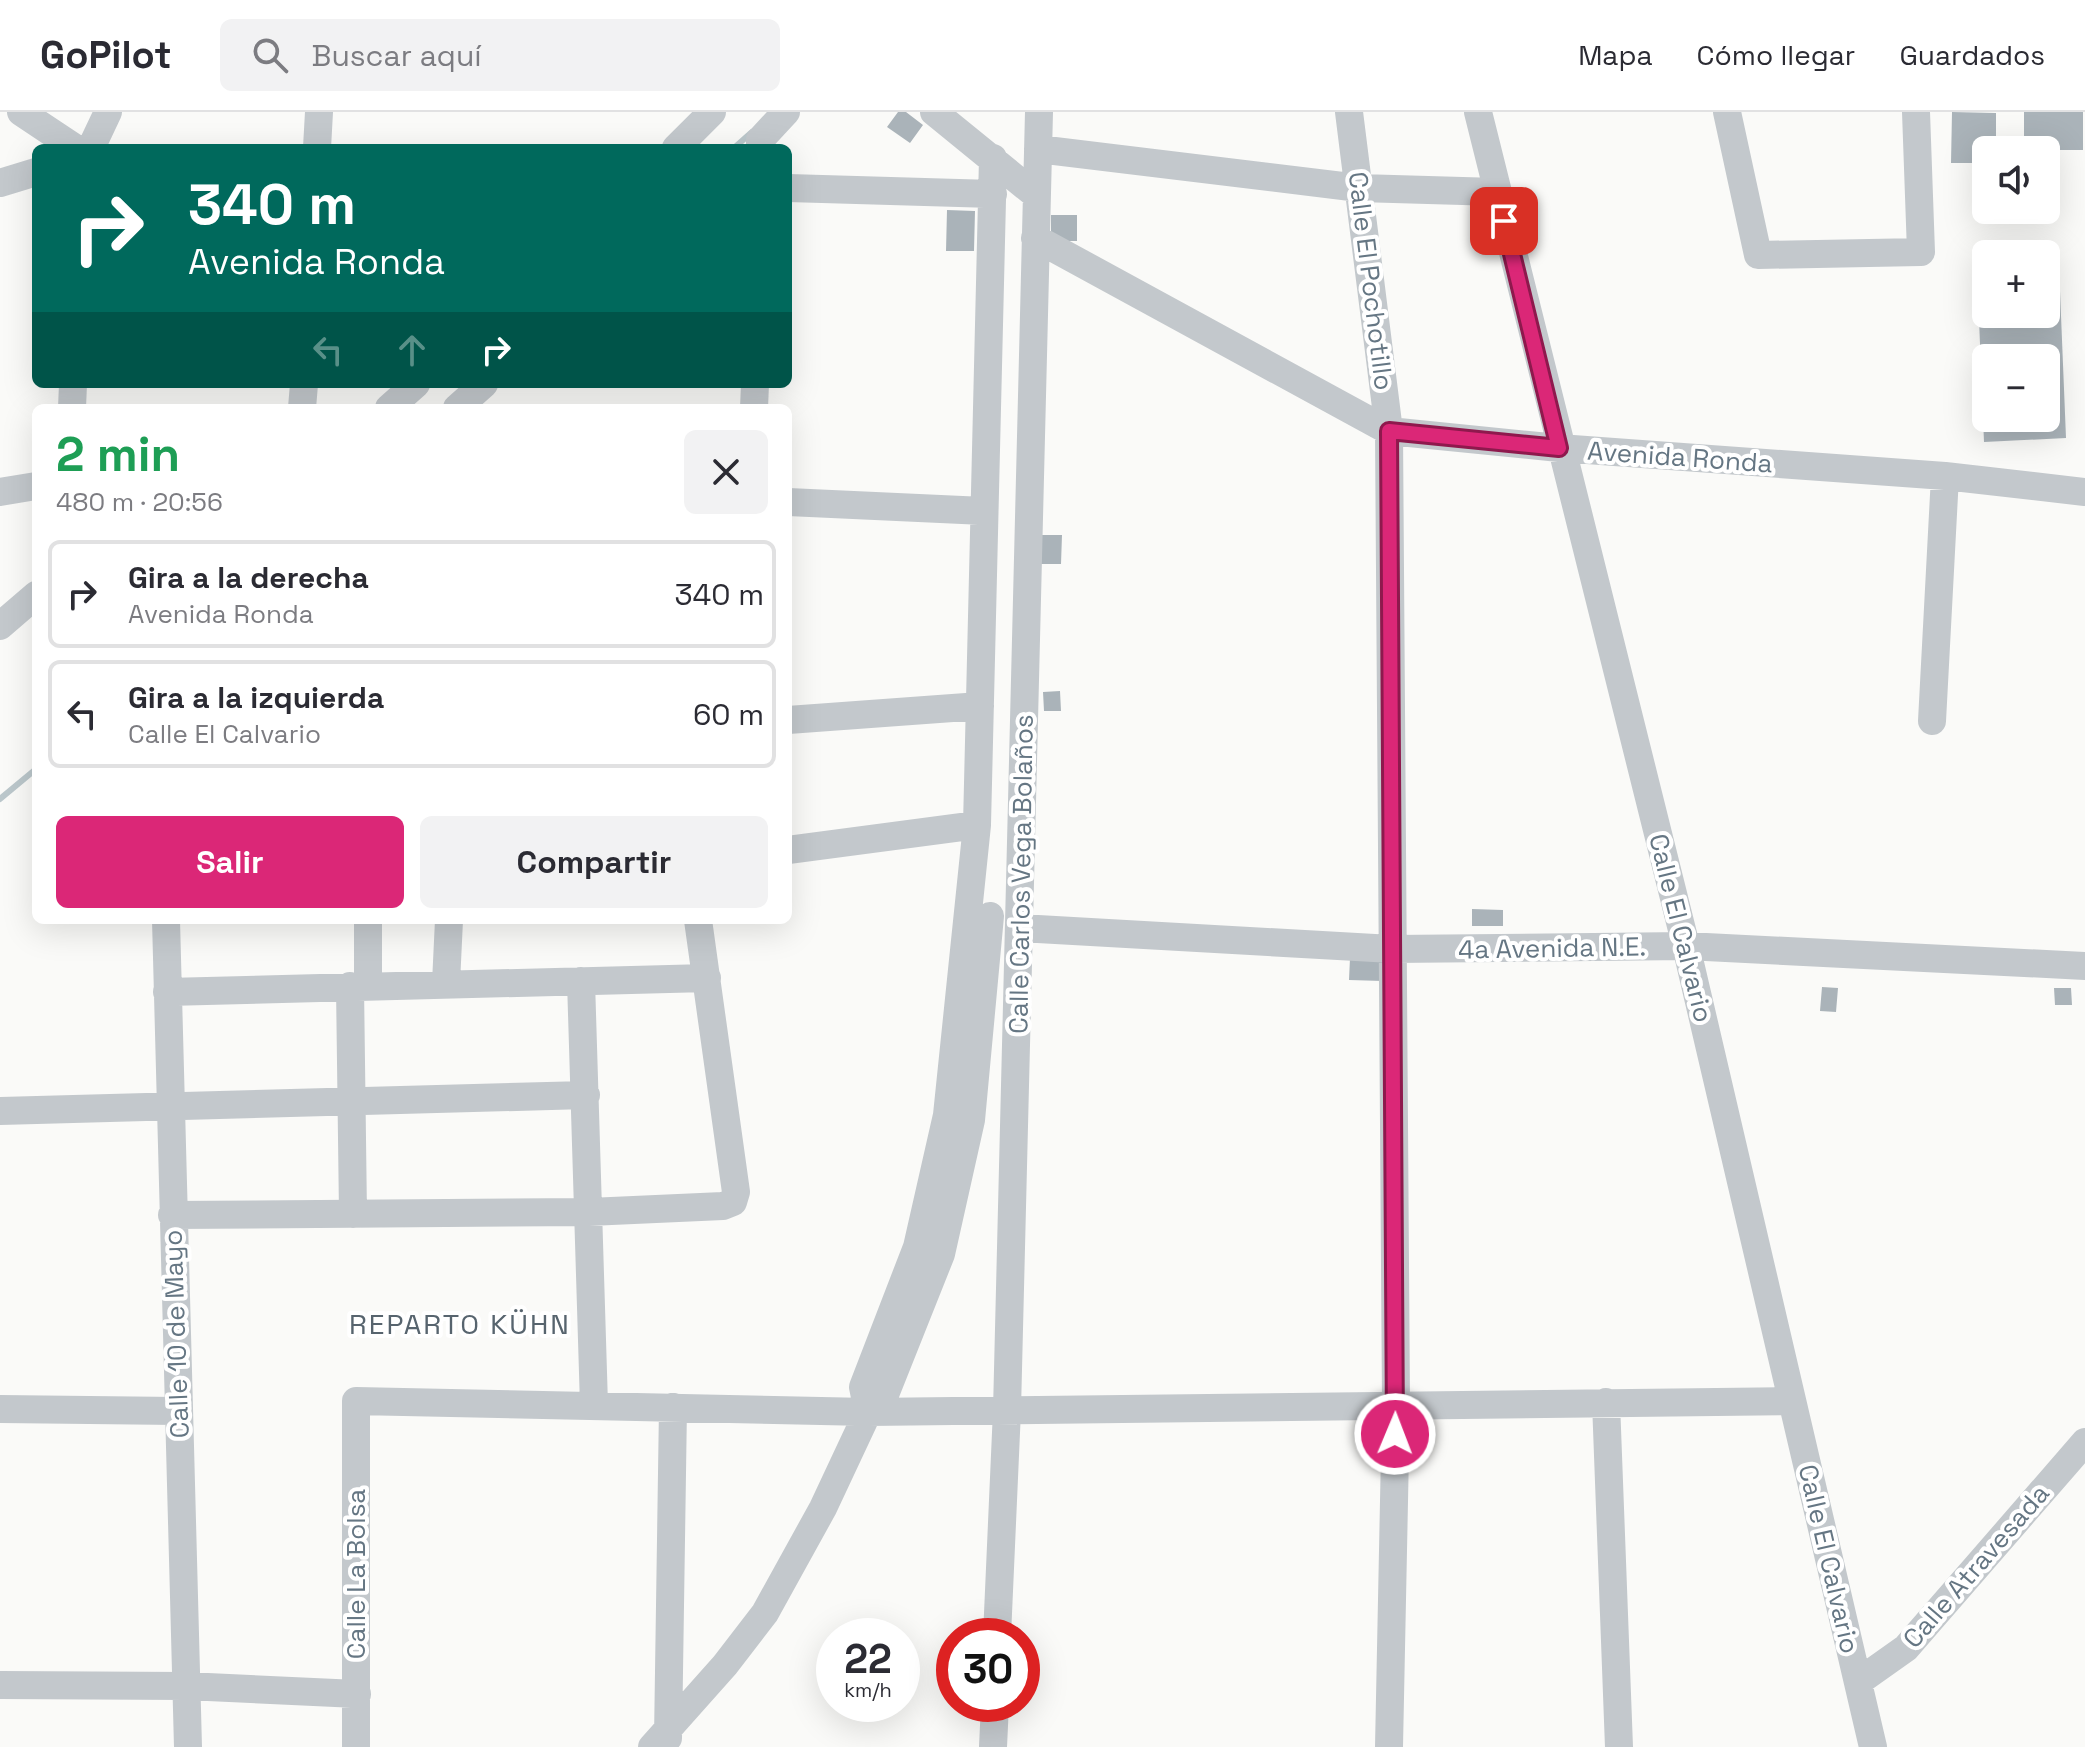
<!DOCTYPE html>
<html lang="es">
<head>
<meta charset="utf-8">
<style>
  body { margin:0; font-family:"Space Grotesk",sans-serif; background:#f2f2f3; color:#2b2b33; height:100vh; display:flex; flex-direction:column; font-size:30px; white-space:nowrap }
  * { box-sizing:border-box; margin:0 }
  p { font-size:26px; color:#7c7c81 }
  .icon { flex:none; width:44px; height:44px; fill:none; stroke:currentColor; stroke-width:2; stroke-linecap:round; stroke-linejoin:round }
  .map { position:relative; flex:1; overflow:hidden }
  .details { position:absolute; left:32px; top:292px; width:760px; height:520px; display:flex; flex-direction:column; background:#fff; border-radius:12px; box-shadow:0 8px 32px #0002 }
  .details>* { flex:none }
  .banner { position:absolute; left:32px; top:32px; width:760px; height:244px; border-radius:12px; box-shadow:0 8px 32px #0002; background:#00695c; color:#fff; overflow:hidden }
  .fabs { position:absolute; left:1972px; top:24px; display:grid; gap:16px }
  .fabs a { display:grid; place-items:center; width:88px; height:88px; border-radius:12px; background:#fff; box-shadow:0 8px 32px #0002; font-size:40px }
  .speed { position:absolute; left:816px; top:1506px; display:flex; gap:16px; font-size:40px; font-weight:700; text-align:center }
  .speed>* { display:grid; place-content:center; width:104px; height:104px; border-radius:50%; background:#fff; box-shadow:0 8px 32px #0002; line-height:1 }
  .speed small { font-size:20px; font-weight:400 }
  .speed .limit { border:12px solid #d22; background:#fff; color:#111 }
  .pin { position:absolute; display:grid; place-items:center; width:68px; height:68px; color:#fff; margin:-34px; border-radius:16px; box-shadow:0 4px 12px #0006 }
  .me { position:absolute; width:88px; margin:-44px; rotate:1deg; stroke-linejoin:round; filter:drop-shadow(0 0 6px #0008) }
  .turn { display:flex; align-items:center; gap:28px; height:168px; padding:0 24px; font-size:36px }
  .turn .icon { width:104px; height:104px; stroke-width:2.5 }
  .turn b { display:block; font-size:56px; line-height:68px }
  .lanes { display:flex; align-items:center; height:76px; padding:0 24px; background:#0003; justify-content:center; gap:40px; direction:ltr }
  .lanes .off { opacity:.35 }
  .round { display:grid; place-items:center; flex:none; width:84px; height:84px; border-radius:12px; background:#f2f2f3 }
  .headline { display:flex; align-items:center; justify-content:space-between; height:136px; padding:0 24px }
  h1 { font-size:48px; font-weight:700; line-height:60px; color:#1e9e55 }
  .cta { display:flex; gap:16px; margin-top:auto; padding:16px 24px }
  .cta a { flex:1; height:92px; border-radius:12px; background:#db2777; color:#fff; font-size:32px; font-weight:700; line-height:92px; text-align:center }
  .cta a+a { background:#f2f2f3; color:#2b2b33 }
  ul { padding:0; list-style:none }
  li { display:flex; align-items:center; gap:24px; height:108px; margin:0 16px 12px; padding:0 8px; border:4px solid #e1e1e2; border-radius:12px }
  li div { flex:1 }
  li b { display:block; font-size:30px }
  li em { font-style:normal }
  header { display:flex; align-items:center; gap:48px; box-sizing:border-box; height:112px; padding:0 40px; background:#fff; border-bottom:2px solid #e1e1e2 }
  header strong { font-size:38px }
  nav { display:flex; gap:44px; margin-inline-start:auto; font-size:28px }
  .search { width:560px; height:72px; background:#f2f2f3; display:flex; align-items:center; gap:20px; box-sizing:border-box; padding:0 28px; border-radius:12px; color:#7c7c81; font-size:30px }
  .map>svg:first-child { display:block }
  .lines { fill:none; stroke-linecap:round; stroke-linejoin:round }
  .stream { stroke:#bbc7cb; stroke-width:6 }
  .building { fill:#aab3b9; fill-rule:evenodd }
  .minor { stroke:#c3c8cc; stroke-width:28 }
  .route-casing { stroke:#8e194d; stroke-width:20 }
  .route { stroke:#db2777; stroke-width:14 }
  .labels { text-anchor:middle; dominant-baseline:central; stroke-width:8; stroke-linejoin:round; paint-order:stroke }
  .street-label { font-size:26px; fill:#657683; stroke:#fff }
  .neighbourhood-label { font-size:28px; letter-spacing:2px; fill:#57646e; stroke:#fff }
</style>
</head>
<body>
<header>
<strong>GoPilot</strong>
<div class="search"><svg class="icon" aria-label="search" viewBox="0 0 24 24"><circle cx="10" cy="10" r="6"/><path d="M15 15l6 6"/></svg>Buscar aquí</div>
<nav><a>Mapa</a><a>Cómo llegar</a><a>Guardados</a></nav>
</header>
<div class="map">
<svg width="2085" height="1635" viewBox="0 0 2085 1635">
  <rect width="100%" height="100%" fill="#fafaf8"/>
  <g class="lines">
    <path class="stream" d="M734,36L752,20
      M0,687L36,657"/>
  </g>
  <path class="building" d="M898,0H906L923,13L910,31L887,15Z
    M1952,0L1996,1V38H1986V61H1973V51H1951Z
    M2024,0H2083V38H2039V24H2024Z
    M947,98L975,99L974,139H946Z
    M1051,103H1077V129H1063L1051,122Z
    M2060,179L2066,326L1984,330L1978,183L1986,182V202H2046V180ZM1986,246H2046V306H1986Z
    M1042,423H1062L1061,452H1041Z
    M1060,579L1061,599H1044L1043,580Z
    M1472,797L1503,798V814H1472Z
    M1350,846L1384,847L1383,869L1349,868Z
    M1822,875L1838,876L1836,900L1820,899Z
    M2054,876H2071L2072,893H2055Z"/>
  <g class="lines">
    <path class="minor" d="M21,0L75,36
      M934,0L1036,83
      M1349,0L1389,319L1396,1291L1389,1635
      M1478,0L1686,834L1873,1635
      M1727,0L1758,143L1921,140L1916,0
      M91,36L108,0
      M317,36L319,0
      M676,36L712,0
      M760,36V28L786,0
      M1038,37L1359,76L1497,80
      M0,71L36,60
      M788,76L993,82
      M1035,126L1389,319L1559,336L1945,364L2085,380
      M72,296L73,272
      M302,296L304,272
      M389,296L416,272
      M457,296L484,272
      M754,296L755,272
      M0,380L36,374
      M788,390L984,399
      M0,514L36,483
      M788,608L980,594
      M1932,609L1945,364
      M788,738L977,713
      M166,808L188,1635
      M1020,816L1392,837L1686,834L2085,854
      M581,869L594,1293
      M446,871L449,808
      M350,874L353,1102
      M368,874V808
      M167,880L707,866
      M0,999L586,983
      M172,1103L589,1100L723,1094L733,1090L736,1080L698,808
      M1606,1290L1619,1635
      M0,1297L178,1299
      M868,1300L863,1275L917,1135L947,1003L977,713L993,46
      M997,1524L1007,1298L1039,0
      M1858,1570L1906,1536L2085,1330
      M0,1573L186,1574L357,1582
      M668,1626L673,1295
      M356,1635V1289L868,1300L1792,1289
      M652,1635L725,1553L765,1501L823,1396L868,1300L886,1280L941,1142L971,1008L990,804
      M993,1635L995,1592"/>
  </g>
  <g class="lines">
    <g class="route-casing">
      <path id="route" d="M1395,1322L1389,319L1559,336L1504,109"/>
    </g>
    <use href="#route" class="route"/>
  </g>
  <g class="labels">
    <g class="street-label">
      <text transform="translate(1371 169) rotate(83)">Calle El Pochotillo</text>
      <text transform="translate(1680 345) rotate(4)">Avenida Ronda</text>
      <text transform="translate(1021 762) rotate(-89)">Calle Carlos Vega Bolaños</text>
      <text transform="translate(1681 816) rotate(76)">Calle El Calvario</text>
      <text transform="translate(1552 836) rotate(-1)">4a Avenida N.E.</text>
      <text transform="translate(176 1222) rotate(-92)">Calle 10 de Mayo</text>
      <text transform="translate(1829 1447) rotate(77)">Calle El Calvario</text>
      <text transform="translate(1976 1454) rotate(-49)">Calle Atravesada</text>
      <text transform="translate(356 1462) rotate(-90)">Calle La Bolsa</text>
    </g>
    <g class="neighbourhood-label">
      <text x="460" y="1212">REPARTO KÜHN</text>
    </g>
  </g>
</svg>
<div class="fabs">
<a><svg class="icon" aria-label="sound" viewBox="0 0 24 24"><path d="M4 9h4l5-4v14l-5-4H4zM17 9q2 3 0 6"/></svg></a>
<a>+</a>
<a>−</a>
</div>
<div class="speed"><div>22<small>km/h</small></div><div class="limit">30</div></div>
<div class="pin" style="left:1504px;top:109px;background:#d93025"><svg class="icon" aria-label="arrive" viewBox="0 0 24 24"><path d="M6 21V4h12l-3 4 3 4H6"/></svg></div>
<svg class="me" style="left:1395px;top:1322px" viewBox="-20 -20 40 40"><circle r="17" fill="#db2777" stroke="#fff" stroke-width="3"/><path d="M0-11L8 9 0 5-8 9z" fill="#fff"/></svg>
<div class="banner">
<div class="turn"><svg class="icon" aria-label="right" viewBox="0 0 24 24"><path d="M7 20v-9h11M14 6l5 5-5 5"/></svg><div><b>340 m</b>Avenida Ronda</div></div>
<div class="lanes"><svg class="icon off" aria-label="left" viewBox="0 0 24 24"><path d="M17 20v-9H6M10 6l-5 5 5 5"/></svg><svg class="icon off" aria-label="ahead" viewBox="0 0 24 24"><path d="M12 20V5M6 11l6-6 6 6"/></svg><svg class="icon" aria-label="right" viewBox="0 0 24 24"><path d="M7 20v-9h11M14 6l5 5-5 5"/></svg></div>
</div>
<section class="details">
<div class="headline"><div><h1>2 min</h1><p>480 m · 20:56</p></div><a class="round"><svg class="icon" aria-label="close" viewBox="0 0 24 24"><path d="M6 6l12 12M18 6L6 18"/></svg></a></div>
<ul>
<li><svg class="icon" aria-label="right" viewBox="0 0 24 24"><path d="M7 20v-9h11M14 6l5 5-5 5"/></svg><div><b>Gira a la derecha</b><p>Avenida Ronda</p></div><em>340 m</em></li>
<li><svg class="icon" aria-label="left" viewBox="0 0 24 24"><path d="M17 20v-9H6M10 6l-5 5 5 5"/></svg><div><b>Gira a la izquierda</b><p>Calle El Calvario</p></div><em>60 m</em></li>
</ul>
<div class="cta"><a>Salir</a><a>Compartir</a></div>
</section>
</div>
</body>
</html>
